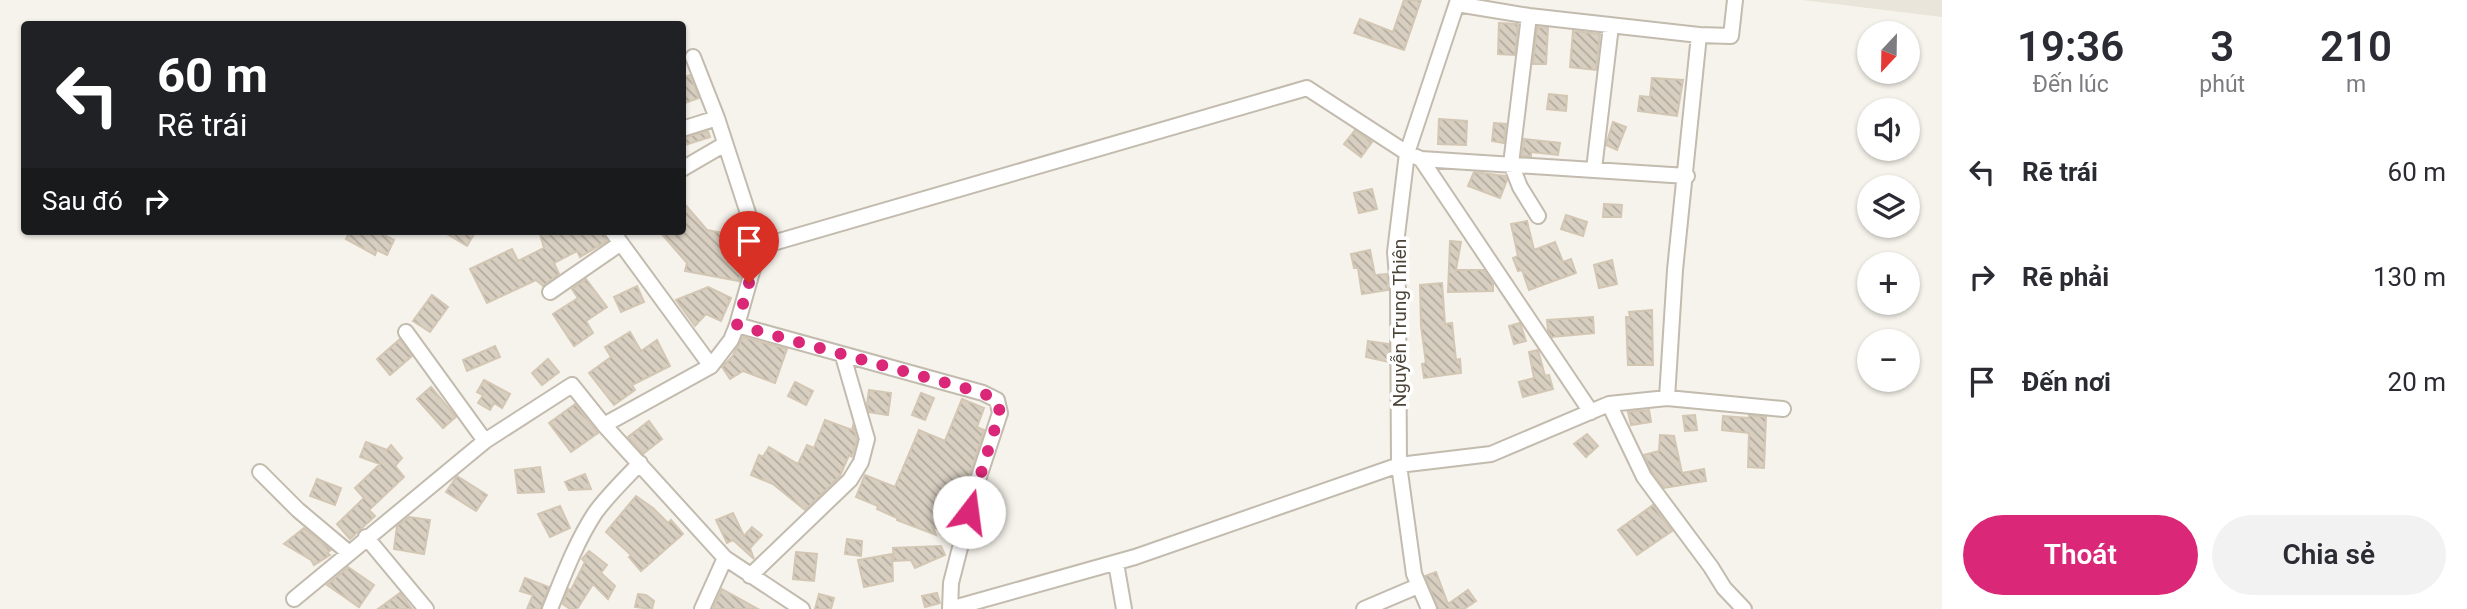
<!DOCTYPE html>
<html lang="vi">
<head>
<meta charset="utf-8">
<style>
  body { margin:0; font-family:Roboto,sans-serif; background:#f2f2f3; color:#2b2b33; height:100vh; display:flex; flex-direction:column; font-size:26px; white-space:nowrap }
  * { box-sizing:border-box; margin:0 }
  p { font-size:23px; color:#7c7c81 }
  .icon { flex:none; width:38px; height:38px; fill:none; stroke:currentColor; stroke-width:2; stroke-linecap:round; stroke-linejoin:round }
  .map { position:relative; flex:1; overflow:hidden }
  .sheet { display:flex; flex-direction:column; background:#fff; width:525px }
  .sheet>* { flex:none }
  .banner { position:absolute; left:21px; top:21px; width:665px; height:214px; border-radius:7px; box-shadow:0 2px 5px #0004; background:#202124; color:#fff; overflow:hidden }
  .needle { width:46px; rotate:202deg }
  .controls { position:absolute; left:1857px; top:21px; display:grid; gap:14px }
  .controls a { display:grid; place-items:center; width:63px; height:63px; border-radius:50%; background:#fff; box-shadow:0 2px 5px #0004; font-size:35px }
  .pin { position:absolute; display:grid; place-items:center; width:60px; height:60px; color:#fff; margin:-72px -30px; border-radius:50% 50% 50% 0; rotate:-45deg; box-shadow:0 0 7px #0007 }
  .pin .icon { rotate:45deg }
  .me { position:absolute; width:77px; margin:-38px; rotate:15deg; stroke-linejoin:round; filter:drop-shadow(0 0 5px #0008) }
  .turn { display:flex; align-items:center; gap:24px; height:147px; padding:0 21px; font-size:32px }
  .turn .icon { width:91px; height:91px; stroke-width:2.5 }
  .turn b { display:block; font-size:49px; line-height:60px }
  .then { display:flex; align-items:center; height:66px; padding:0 21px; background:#0003; gap:14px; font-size:26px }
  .eta { display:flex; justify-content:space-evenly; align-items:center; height:119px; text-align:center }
  .eta b { font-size:42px; font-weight:600; line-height:49px }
  .primary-button { display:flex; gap:14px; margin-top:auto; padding:14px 21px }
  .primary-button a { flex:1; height:80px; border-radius:42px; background:#db2777; color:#fff; font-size:28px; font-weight:600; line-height:80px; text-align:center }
  .primary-button a+a { background:#f2f2f3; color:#2b2b33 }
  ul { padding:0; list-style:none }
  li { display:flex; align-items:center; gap:21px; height:105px; padding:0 21px }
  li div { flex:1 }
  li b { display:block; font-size:26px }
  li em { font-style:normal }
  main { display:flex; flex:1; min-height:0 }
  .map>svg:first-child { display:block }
  .residential { fill:#eae5da }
  .building { fill:url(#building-back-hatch); stroke:#d3c7b4; stroke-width:2 }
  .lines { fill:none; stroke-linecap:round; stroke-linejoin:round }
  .minor-casing { stroke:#c2bbae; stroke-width:18 }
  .minor { stroke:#fff; stroke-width:14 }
  .route { stroke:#db2777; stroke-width:12; stroke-dasharray:0 21.6 }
  .labels { text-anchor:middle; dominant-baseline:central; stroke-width:7; stroke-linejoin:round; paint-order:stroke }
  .street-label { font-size:19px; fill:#4b4439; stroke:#fff }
</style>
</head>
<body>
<main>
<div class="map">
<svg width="1942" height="609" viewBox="0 0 1942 609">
  <defs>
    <pattern id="building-back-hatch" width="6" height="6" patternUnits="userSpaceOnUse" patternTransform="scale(1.75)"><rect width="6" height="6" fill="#d8cfc1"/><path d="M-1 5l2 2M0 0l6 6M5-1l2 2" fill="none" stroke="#b1aa9e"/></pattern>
  </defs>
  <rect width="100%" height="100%" fill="#f6f3ec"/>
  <path class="residential" d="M1802,0H1942V17Z"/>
  <path class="building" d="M1404,0H1421L1404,50L1354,33L1360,19L1393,32Z
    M1499,23L1518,24L1515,55L1498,54Z
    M1537,27L1548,28L1546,64H1533Z
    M1573,31L1600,34L1596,70L1570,67Z
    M690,75L699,98L682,104V78Z
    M1652,78L1683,80L1677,116L1638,111L1640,96L1650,97Z
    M1549,94L1567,96L1566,111L1547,109Z
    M1439,119L1467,121L1466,145L1438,144Z
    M1613,122L1626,127L1617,150L1606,145Z
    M1494,123L1506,124L1504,143L1492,141Z
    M1355,130L1372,142L1361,157L1344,144Z
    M708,131L710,137L682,146V138Z
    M1524,139L1560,143L1558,155L1531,152V156H1522Z
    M1474,172L1505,176L1507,180L1500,198L1468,186Z
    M1372,189L1377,209L1359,213L1354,193Z
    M682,201L707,230L745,237L749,247L739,281L685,271L687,263L659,231H682Z
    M1604,204L1622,205L1621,217H1603Z
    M1566,215L1587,222L1583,236L1561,229Z
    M1527,221L1534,250L1555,242L1563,262L1571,259L1576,273L1529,290L1522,270L1518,271L1513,258L1518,256L1511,224Z
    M350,231H377L394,240L387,255L377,250L375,255L346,239Z
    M442,231H476L467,246Z
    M539,231H603L607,241L580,257L577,251L554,263L559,274L543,286L536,280L487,303L470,269L512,249L518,261L544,248Z
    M1450,241L1461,242L1456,270H1484L1493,284V291L1448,292Z
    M1370,250L1375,275L1387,274L1388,290L1362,294L1358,268H1354L1351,254Z
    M1612,260L1617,284L1599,288L1594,265Z
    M586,279L607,307L586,321L593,333L574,346L553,314L578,298L572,289Z
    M1442,283L1445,324L1452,323L1456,360L1460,359L1461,373L1424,378L1422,364L1426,363L1421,326L1420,285Z
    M637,286L644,302L621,312L614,297Z
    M708,287L731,298L721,321L706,314L695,326L676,300Z
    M432,295L448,307L430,332L413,321Z
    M1652,310L1653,365H1628L1626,317H1630L1629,312Z
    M1593,317L1594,333L1552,337L1548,331L1547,320Z
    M1520,323L1526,341L1514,344L1509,326Z
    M630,332L641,351L657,340L670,366L632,385L635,390L614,405L589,373L611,357L605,347Z
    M743,337L787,349L775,383L743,371L730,379L722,367L732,357Z
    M400,339L412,356L390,375L377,359Z
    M1368,341L1389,344V362L1366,357Z
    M495,346L500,357L467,371L463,360Z
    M1538,350L1545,376L1549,375L1553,389L1523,397L1519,382L1534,378L1529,352Z
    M548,359L559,372L542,385L532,373Z
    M484,380L510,394L502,408L494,403L490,410L478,403L483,395L477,392Z
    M795,382L813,391L806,405L788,396Z
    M431,387L456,417L443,428L417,399Z
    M869,390L891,393L888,415L869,412L867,404Z
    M921,393L934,398L925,420L912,415Z
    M962,399L984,408L977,427L984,430L963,497L961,496L947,533L933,527L936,535L897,520V518L877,509L878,506L856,497L865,475L895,487L919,430L945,441Z
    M575,404L598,433L571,452L549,423Z
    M1649,410L1651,422L1631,425L1628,412Z
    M1695,415L1697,430L1685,431L1683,416Z
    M1749,415L1766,417L1764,468L1748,467L1749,433L1722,430L1723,416L1749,418Z
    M825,420L852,430L853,426L857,439L852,457L849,455L840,476L805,510L773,484L751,475L759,455L763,457L769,447L798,464L807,445L814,448Z
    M649,421L662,439L643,454L628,437Z
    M1587,434L1598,446L1586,457L1574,444Z
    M1660,435L1674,436L1682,473L1704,469L1706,481L1664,488L1652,472L1644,455L1659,451Z
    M366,442L387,450L391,445L402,458L395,466L404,477L369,510L375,516L350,539L337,524L364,498L355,488L380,464L360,457Z
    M540,467L544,492L518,493L515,470Z
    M585,474L591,489L569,490L565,482Z
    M457,476L487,495L476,511L446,492Z
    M317,479L341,488L335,505L310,496Z
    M636,496L653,508L668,523L671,520L683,534L641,571L629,557L631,555L606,532Z
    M1653,505L1672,531L1637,555L1618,530Z
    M560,506L570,528L550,537L538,514Z
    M733,513L744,536L752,527L762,535L750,548L754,559L733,540L727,543L716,520Z
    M409,517L430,520L424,554L394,549L397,526Z
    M304,528L331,550L327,553L330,555L314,565L311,560L284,544Z
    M847,539L862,541L861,556L845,554Z
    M941,546L945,555L915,568L911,560L894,561L893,548Z
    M589,551L607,565L601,573L615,586L608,599L593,584L577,609H570L563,604L568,589L571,590L585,562L582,559Z
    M796,552L817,554L814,581L793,579Z
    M892,554L893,581L864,587L858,560Z
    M348,567L374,585L359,607L327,585Z
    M1436,572L1448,604L1468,590L1476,601L1464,609H1438L1425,576Z
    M525,578L549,587L541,609H527L533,595L520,591Z
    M722,589L758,609H713Z
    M400,593L412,609H378Z
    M937,593L940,603L925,607L922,596Z
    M638,594L646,595L654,601L652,609L635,607Z
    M819,594L834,598L831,609H815Z"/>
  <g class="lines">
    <g class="minor-casing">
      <path id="minor" d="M1457,4L1529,16L1699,35L1675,270L1667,398
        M1529,16L1511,164L1520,187L1538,216
        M1699,35L1731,36L1735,0
        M693,57L717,118L759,247
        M682,129L717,118
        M682,169L725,144
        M1594,169L1611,26
        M612,231L711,366
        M550,292L621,243
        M737,325L983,393L997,400L1000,413L975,489L951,583L950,609
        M406,332L485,441
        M1609,404L1667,398L1783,409
        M1591,412L1421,159L1687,176
        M260,472L298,510L348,552
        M366,537L426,609
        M1116,563L1124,609
        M750,576L850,480L861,462L867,439L843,356
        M294,599L485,441L572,385L604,425
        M550,609C563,577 576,542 595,513C608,495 624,480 640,463
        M702,609L725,558
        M802,609L725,558L604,425L711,366L731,340L737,325L759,247L1307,88L1407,153L1421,159
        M950,609L1135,557L1399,465L1491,454L1609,404L1644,477L1711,567L1724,588L1744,609
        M1364,609L1418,586
        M1429,609L1414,574L1399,465L1398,289L1395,252L1407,153L1458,0"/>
    </g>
    <use href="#minor" class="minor"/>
  </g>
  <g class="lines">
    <path class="route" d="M749,283L737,325L983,393L996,400L1000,412L969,512"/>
  </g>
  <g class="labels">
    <g class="street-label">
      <text transform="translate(1399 323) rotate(-90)">Nguyễn Trung Thiên</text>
    </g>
  </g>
</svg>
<div class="controls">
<a><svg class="needle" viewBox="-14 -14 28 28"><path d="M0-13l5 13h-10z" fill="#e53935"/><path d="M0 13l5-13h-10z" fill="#7c7c81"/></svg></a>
<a><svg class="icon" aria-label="sound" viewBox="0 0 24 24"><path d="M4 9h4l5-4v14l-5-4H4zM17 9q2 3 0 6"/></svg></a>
<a><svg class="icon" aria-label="layers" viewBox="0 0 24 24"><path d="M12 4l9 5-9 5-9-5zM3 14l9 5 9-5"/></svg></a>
<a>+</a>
<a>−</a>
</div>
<div class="pin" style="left:749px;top:283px;background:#d93025"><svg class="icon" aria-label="arrive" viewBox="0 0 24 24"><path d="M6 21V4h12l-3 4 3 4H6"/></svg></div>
<svg class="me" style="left:969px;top:512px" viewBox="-20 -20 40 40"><circle r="19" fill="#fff"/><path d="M0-13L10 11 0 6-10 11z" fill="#db2777"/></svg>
<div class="banner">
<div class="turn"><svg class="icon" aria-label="left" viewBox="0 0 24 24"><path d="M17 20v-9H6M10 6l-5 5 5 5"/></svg><div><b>60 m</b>Rẽ trái</div></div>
<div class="then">Sau đó<svg class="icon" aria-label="right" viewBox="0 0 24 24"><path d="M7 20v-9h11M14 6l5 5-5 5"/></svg></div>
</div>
</div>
<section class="sheet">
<div class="eta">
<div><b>19:36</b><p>Đến lúc</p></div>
<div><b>3</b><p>phút</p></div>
<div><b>210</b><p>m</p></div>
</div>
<ul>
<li><svg class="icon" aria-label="left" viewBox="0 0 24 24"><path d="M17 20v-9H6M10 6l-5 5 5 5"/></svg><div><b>Rẽ trái</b></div><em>60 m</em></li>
<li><svg class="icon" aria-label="right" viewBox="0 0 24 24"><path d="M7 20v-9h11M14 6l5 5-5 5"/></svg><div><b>Rẽ phải</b></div><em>130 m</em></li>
<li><svg class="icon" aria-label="arrive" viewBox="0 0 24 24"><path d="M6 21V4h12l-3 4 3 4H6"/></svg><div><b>Đến nơi</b></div><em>20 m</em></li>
</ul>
<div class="primary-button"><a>Thoát</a><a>Chia sẻ</a></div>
</section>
</main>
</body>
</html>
